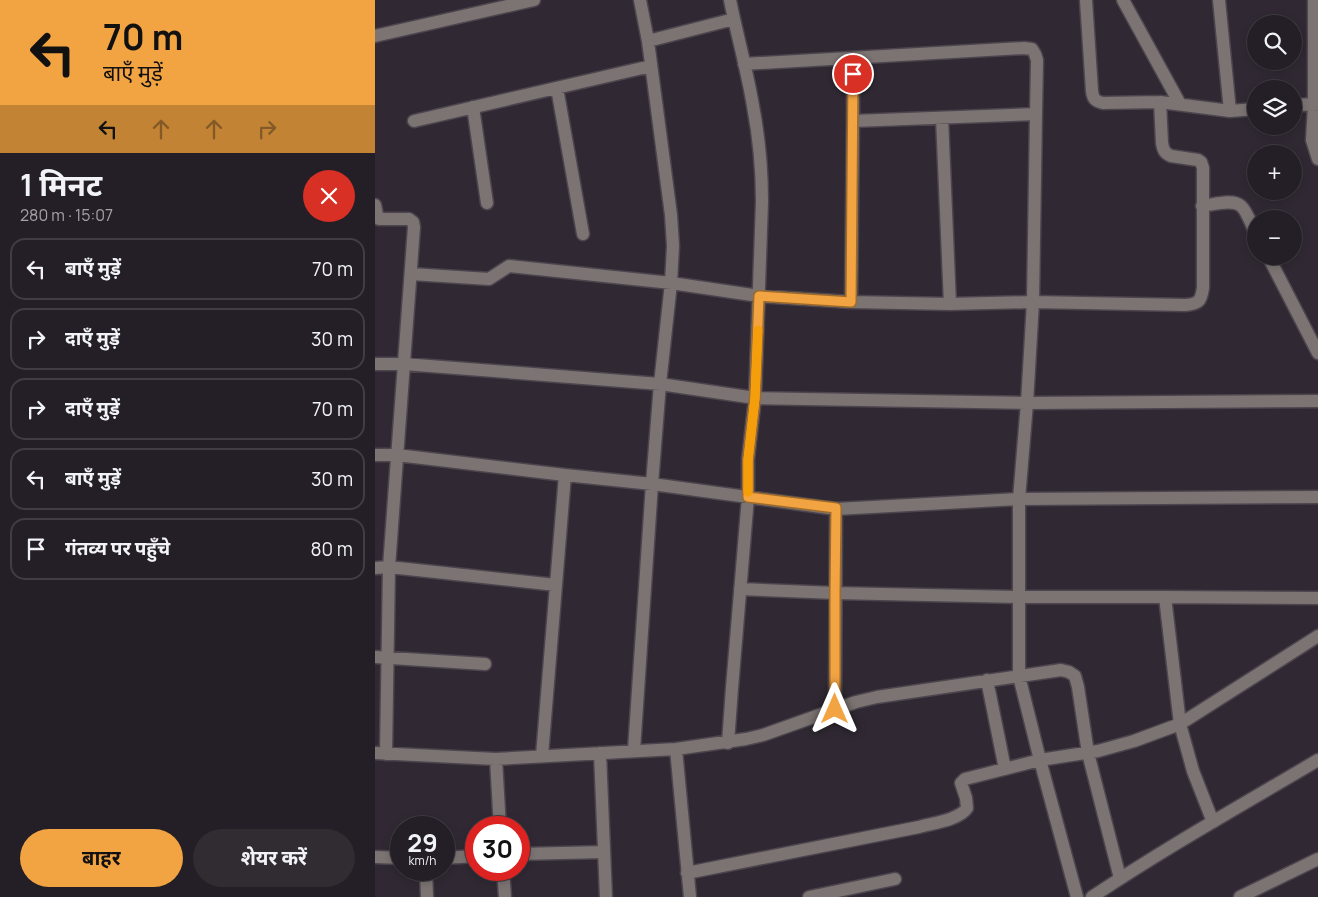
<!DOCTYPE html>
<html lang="hi">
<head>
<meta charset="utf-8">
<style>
  body { margin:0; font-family:Manrope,"Noto Sans Devanagari",sans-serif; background:#302c32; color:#f1f3f6; height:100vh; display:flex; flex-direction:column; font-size:19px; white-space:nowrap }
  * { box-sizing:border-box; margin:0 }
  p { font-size:16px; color:#a3a2a7 }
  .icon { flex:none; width:28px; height:28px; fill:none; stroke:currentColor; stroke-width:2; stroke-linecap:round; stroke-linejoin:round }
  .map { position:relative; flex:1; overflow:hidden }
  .side { display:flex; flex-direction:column; background:#241f26; width:375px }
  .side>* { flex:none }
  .banner { background:#f3a442; color:#111; overflow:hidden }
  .tools { position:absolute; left:872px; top:15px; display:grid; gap:10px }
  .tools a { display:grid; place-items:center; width:55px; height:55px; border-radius:50%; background:#241f26; box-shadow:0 2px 8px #0003,0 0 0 1px #413d43; font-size:25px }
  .speed { position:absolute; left:15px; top:816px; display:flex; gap:10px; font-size:25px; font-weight:700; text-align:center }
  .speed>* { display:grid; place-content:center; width:65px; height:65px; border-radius:50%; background:#241f26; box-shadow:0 2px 8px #0003,0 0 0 1px #413d43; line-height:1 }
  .speed small { font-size:12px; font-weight:400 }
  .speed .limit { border:8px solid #d22; background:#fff; color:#111 }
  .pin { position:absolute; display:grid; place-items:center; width:42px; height:42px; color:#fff; margin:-21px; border:2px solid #fff; border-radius:50%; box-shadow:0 1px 5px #0007 }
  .me { position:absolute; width:55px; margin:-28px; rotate:0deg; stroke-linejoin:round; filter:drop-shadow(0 0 4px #0008) }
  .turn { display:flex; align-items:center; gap:18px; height:105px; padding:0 20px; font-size:22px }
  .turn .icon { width:65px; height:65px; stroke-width:2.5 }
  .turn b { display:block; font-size:35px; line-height:42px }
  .lanes { display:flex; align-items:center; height:48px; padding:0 20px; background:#0003; justify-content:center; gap:25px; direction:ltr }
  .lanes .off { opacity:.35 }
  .round { display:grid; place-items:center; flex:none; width:52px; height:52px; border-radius:26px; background:#302c32 }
  .headline { display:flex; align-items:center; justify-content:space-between; height:85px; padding:0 20px }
  h1 { font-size:30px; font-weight:700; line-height:38px }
  .primary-button { display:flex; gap:10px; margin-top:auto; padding:10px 20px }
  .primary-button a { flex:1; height:58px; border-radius:30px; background:#f3a442; color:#111; font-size:20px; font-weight:700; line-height:58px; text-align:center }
  .primary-button a+a { background:#302c32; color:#f1f3f6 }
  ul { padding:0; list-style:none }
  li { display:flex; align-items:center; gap:15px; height:62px; margin:0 10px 8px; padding:0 10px; border:2px solid #413d43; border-radius:15px }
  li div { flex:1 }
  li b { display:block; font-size:19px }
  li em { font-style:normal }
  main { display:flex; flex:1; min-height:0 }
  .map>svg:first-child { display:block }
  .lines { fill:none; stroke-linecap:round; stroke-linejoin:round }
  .minor-casing { stroke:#4c454e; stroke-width:15 }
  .minor { stroke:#7b7472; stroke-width:12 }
  .route-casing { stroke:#9e6b2b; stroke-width:12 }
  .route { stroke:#f3a442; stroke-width:9 }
  .slow { stroke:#f59e0b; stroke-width:9 }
</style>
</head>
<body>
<main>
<section class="side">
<div class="banner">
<div class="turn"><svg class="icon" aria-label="left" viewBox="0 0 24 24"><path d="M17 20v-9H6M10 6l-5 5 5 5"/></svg><div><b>70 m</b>बाएँ मुड़ें</div></div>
<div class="lanes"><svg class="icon" aria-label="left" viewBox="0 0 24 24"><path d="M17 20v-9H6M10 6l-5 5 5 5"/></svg><svg class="icon off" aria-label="ahead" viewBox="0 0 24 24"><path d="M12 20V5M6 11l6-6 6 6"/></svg><svg class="icon off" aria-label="ahead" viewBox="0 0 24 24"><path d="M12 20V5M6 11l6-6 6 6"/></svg><svg class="icon off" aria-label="right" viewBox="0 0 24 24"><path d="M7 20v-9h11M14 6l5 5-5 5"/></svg></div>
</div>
<div class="headline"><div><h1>1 मिनट</h1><p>280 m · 15:07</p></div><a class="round" style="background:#d93025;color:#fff"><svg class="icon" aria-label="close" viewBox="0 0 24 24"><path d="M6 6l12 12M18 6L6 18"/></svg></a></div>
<ul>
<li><svg class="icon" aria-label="left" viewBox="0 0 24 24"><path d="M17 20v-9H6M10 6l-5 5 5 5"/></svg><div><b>बाएँ मुड़ें</b></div><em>70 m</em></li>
<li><svg class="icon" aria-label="right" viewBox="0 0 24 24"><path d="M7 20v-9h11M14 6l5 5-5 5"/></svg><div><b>दाएँ मुड़ें</b></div><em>30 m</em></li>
<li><svg class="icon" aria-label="right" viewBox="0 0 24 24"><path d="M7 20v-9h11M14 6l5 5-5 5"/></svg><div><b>दाएँ मुड़ें</b></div><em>70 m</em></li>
<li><svg class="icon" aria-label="left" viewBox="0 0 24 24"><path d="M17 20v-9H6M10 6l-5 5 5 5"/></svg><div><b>बाएँ मुड़ें</b></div><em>30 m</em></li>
<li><svg class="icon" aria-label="arrive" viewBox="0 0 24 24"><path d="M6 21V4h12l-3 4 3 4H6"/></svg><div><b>गंतव्य पर पहुँचे</b></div><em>80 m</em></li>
</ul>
<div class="primary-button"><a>बाहर</a><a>शेयर करें</a></div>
</section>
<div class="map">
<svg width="943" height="897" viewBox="0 0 943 897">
  <rect width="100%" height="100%" fill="#302933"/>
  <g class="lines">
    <g class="minor-casing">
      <path id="minor" d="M711,0L717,91C718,99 720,101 728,103L785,102L855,111L881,109
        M748,0L805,104
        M844,0L855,111
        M939,0V104L937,140L943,159
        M0,36L159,0
        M273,41L359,19
        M369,64L649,48L657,49L660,54L662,60L661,114
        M182,88L208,234
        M919,105L943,104
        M98,107L112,203
        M567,118L575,304
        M39,121L276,66
        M478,121V58
        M0,205L2,215L4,219H34L38,222L39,227L14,567L11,754
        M827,206C838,205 857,198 866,206C872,211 877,226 881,234
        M893,256L943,353
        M36,274L114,279L134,266L296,283L384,296L476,302L478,121L661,114L658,302L652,403L943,401
        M476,302L575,304L658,302L810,305C824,304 826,301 828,288V168L826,162L823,160L796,156C789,153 788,149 787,143L785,102
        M0,364H29L285,384L380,398L652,403L644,499L461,509L277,484L190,475
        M0,455H22L190,475L167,756
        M0,568L14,567L181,585
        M790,597H644V499L943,497
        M0,657L110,664
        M612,680L630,769
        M460,709L461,509
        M353,743L357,688L373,497V459L380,398L387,202C387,169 384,137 378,106C372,70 362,35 355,0
        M301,749L315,897
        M259,750L277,484L285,384L296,283L298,246L296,215L273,41L265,0
        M0,753L121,759L301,749L371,739L388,735L481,702L502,697L686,670L694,672L700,676L703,687L713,753L745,878
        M225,753L231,897
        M121,759L125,828
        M838,822L818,771L805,724L943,636
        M144,854L229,852
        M0,857L26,858
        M69,858L101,856
        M51,870L52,897
        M128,870L130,897
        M312,873L544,827C558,823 584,820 592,808L591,798L586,783L590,779L665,760L644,676V597L460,593L365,589
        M434,897L520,879
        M702,897L665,760L723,751L759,741L805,724L790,597L943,598
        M717,897C790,848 867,805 943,760
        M865,897L943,859"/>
    </g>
    <use href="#minor" class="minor"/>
  </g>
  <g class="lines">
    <g class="route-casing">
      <path id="route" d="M460,709V593L461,508L373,497V460L380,398L384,296L476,302L478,74"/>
    </g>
    <use href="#route" class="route"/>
    <path class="slow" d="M373,492V460L380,398L383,330"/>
  </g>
</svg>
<div class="tools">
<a><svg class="icon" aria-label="search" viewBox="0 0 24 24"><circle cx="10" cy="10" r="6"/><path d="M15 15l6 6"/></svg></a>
<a><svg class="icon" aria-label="layers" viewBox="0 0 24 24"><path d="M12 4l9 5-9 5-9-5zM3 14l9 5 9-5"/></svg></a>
<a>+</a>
<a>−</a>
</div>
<div class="speed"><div>29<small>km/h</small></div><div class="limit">30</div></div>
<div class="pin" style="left:478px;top:74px;background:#d93025"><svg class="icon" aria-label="arrive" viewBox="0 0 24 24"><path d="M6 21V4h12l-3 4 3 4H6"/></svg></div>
<svg class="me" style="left:460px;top:709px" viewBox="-20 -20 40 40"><path d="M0-17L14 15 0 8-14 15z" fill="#f3a442" stroke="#fff" stroke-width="4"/></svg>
</div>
</main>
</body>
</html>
